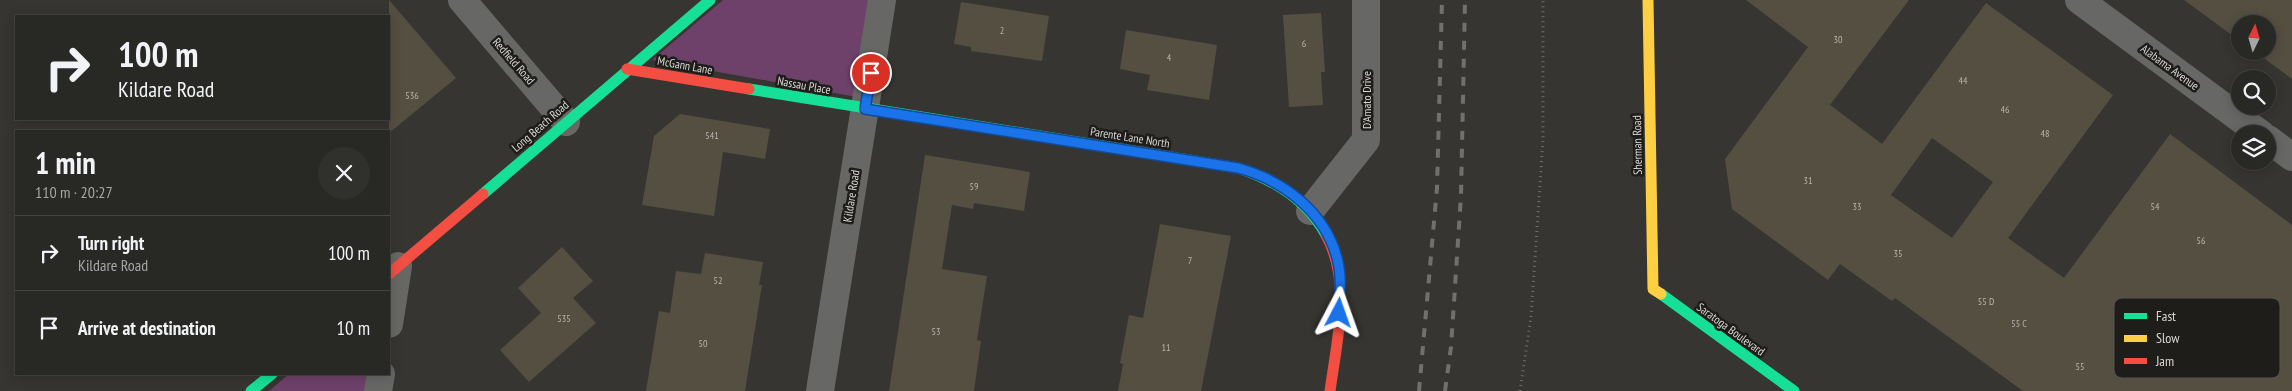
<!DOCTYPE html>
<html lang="en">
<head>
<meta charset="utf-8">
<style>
  body { margin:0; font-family:"PT Sans Narrow",sans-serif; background:#30302d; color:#f1f3f6; height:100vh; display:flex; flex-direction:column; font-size:19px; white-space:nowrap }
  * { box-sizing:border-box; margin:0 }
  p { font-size:16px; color:#a5a6a7 }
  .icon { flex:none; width:28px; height:28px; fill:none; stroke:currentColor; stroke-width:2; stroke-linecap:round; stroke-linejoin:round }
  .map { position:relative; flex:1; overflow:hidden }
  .details { position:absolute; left:15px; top:130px; width:375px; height:245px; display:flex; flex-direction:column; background:#282825; border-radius:0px; box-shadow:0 2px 12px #0003,0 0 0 1px #444442 }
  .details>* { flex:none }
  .banner { position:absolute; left:15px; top:15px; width:375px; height:105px; border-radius:0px; box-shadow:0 2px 12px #0003,0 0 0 1px #444442; background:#282825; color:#f1f3f6; overflow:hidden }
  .needle { width:32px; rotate:5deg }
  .controls { position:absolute; left:2231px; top:15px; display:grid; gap:10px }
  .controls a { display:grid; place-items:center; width:45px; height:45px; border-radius:50%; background:#282825; box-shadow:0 2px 12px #0003,0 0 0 1px #444442; font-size:25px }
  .pin { position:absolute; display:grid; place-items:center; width:42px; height:42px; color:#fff; margin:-21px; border:2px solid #fff; border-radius:50%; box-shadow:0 1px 5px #0007 }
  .me { position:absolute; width:55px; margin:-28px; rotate:4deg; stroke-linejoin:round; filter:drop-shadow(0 0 4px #0008) }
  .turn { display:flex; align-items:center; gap:18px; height:105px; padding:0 20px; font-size:22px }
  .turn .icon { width:65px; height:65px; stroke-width:2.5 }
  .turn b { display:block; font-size:35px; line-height:42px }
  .round { display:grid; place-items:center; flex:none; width:52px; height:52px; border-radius:26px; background:#30302d }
  .headline { display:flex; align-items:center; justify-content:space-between; height:85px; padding:0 20px }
  h1 { font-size:30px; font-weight:600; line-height:38px }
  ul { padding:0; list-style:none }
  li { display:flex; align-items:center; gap:15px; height:75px; padding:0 20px; border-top:1px solid #444442 }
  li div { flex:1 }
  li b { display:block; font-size:19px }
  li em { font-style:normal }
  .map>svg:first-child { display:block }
  .green { fill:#6e416a }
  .building { fill:#544f41; fill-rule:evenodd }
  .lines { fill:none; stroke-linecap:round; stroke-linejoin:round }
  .path { stroke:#6f6e6c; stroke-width:3; stroke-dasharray:1 4; stroke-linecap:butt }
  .street { stroke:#676766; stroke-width:28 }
  .fast { stroke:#16e098; stroke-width:11 }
  .slow { stroke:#ffcf43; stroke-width:11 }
  .jam { stroke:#f24e42; stroke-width:11 }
  .rail { stroke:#72706e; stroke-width:4; stroke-dasharray:9 9; stroke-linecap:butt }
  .route-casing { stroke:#114b97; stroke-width:12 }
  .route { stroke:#1a73e8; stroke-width:9 }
  .labels { text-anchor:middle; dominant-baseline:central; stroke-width:5; stroke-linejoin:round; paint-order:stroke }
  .number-label { font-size:10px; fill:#b8b5ae }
  .street-label { font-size:12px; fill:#d9d7d3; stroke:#1e1d1a }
  .key { fill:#1e1d1a; stroke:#565552; stroke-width:1 }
  .key-label { font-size:14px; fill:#d9d7d3 }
</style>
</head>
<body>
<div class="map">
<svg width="2292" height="391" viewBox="0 0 2292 391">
  <rect width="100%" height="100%" fill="#363531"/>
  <path class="green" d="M723,0H872L857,97L652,60Z
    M289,374H369L367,391H269Z"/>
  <path class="building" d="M389,0L456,78L389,133Z
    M1746,0H1909L1830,105L1882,144L1986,3L2113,95L2008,238L2064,278L2170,134L2292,225V391H2023L1895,298L1892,301L1840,264L1828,280L1732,209L1725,159L1808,47ZM1932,138L1993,182L1952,238L1891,195Z
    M2184,0H2292V79L2254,51H2268V24H2240V41Z
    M961,2L1049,16L1042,61L971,51V47L954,44Z
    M1321,13L1325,72H1321L1323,105L1289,107L1283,15Z
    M1126,30L1217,45L1209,100L1147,90L1150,75L1120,69Z
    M680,114L770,129L765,159L723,152L714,216L642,205L654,136Z
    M925,155L1030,172L1024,211L974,203L973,209L952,205L942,269L987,276L977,340L981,341L974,391H889Z
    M1160,224L1231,236L1201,391H1118L1123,364L1120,363L1129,315L1143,318Z
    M562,247L593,281L573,298L596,323L529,382L500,350L541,313L518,288Z
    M705,253L763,262L759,285H762L745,391H646L659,311L670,313L676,271L701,274Z"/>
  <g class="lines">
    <path class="path" d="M1520,391L1531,317L1543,140V0"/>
    <path class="street" d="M462,0L566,122
      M2079,0L2261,134
      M2268,139L2292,157
      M1310,211L1366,140V0
      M389,324L398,266
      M378,391L381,374
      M820,391L882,0"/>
    <path class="fast" d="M749,89L1238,168C1275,180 1307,200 1326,235
      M483,194L710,0
      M1661,294L1794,391
      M251,391L272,374"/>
    <path class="slow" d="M1648,0L1653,289L1661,294"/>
    <path class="jam" d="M627,69L749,89
      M1326,235C1352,283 1337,339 1330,391
      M389,274L483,194"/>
    <path class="rail" d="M1419,391L1437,188L1442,0
      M1445,391L1451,347L1461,196L1465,0"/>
  </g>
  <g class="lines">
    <g class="route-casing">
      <path id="route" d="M871,73L865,109L1238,168C1283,180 1325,212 1337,258C1342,276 1340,294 1339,313"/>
    </g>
    <use href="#route" class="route"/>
  </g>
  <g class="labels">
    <g class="number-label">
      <text x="1002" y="30">2</text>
      <text x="1838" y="39">30</text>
      <text x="1304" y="43">6</text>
      <text x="1169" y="57">4</text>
      <text x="1963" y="80">44</text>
      <text x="412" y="95">536</text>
      <text x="2005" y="109">46</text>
      <text x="2045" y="133">48</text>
      <text x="712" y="135">541</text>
      <text x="1808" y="180">31</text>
      <text x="974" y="186">59</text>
      <text x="1857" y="206">33</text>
      <text x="2155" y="206">54</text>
      <text x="2201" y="240">56</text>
      <text x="1898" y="253">35</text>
      <text x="1190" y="260">7</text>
      <text x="718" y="280">52</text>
      <text x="1986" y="301">55 D</text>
      <text x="564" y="318">535</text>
      <text x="2019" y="323">55 C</text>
      <text x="936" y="331">53</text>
      <text x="703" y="343">50</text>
      <text x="1166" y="347">11</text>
      <text x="2080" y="366">55</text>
    </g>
    <g class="street-label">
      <text transform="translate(514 61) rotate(49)">Redfield Road</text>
      <text transform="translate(685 65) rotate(10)">McGann Lane</text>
      <text transform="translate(2170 67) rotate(36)">Alabama Avenue</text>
      <text transform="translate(804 85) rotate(10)">Nassau Place</text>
      <text transform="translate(1366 100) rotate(-90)">D'Amato Drive</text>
      <text transform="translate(540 126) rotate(-41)">Long Beach Road</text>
      <text transform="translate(1130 137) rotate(9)">Parente Lane North</text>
      <text transform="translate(1637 145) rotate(-91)">Sherman Road</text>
      <text transform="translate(851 196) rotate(-81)">Kildare Road</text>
      <text transform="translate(1731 329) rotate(36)">Saratoga Boulevard</text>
    </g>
  </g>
  <rect x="2114" y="298" width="166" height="80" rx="8" class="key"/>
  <rect x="2124" y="313" width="23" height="6" fill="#16e098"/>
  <rect x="2124" y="335" width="23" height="7" fill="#ffcf43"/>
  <rect x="2124" y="358" width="23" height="6" fill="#f24e42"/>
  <g class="key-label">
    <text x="2156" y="321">Fast</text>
    <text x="2156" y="343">Slow</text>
    <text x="2156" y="366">Jam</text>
  </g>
</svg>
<div class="controls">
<a><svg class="needle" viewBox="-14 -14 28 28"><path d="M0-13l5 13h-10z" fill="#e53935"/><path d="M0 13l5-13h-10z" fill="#a5a6a7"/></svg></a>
<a><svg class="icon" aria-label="search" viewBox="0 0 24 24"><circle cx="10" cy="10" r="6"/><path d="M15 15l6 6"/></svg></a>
<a><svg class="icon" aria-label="layers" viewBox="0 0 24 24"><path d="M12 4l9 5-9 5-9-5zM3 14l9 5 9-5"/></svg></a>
</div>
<div class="pin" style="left:871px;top:73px;background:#d93025"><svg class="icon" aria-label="arrive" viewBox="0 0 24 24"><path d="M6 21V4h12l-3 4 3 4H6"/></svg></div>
<svg class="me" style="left:1339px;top:313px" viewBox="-20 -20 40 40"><path d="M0-17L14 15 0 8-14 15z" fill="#1a73e8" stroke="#fff" stroke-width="4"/></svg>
<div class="banner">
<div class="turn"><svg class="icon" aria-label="right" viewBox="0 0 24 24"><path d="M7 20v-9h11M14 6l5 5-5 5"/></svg><div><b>100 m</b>Kildare Road</div></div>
</div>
<section class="details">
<div class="headline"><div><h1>1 min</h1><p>110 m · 20:27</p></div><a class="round"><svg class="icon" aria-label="close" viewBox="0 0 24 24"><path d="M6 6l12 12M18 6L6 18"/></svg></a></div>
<ul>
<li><svg class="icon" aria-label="right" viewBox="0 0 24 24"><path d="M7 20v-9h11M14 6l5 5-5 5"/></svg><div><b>Turn right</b><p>Kildare Road</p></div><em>100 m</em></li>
<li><svg class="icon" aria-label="arrive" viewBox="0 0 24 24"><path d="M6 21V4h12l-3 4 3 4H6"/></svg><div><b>Arrive at destination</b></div><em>10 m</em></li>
</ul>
</section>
</div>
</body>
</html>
